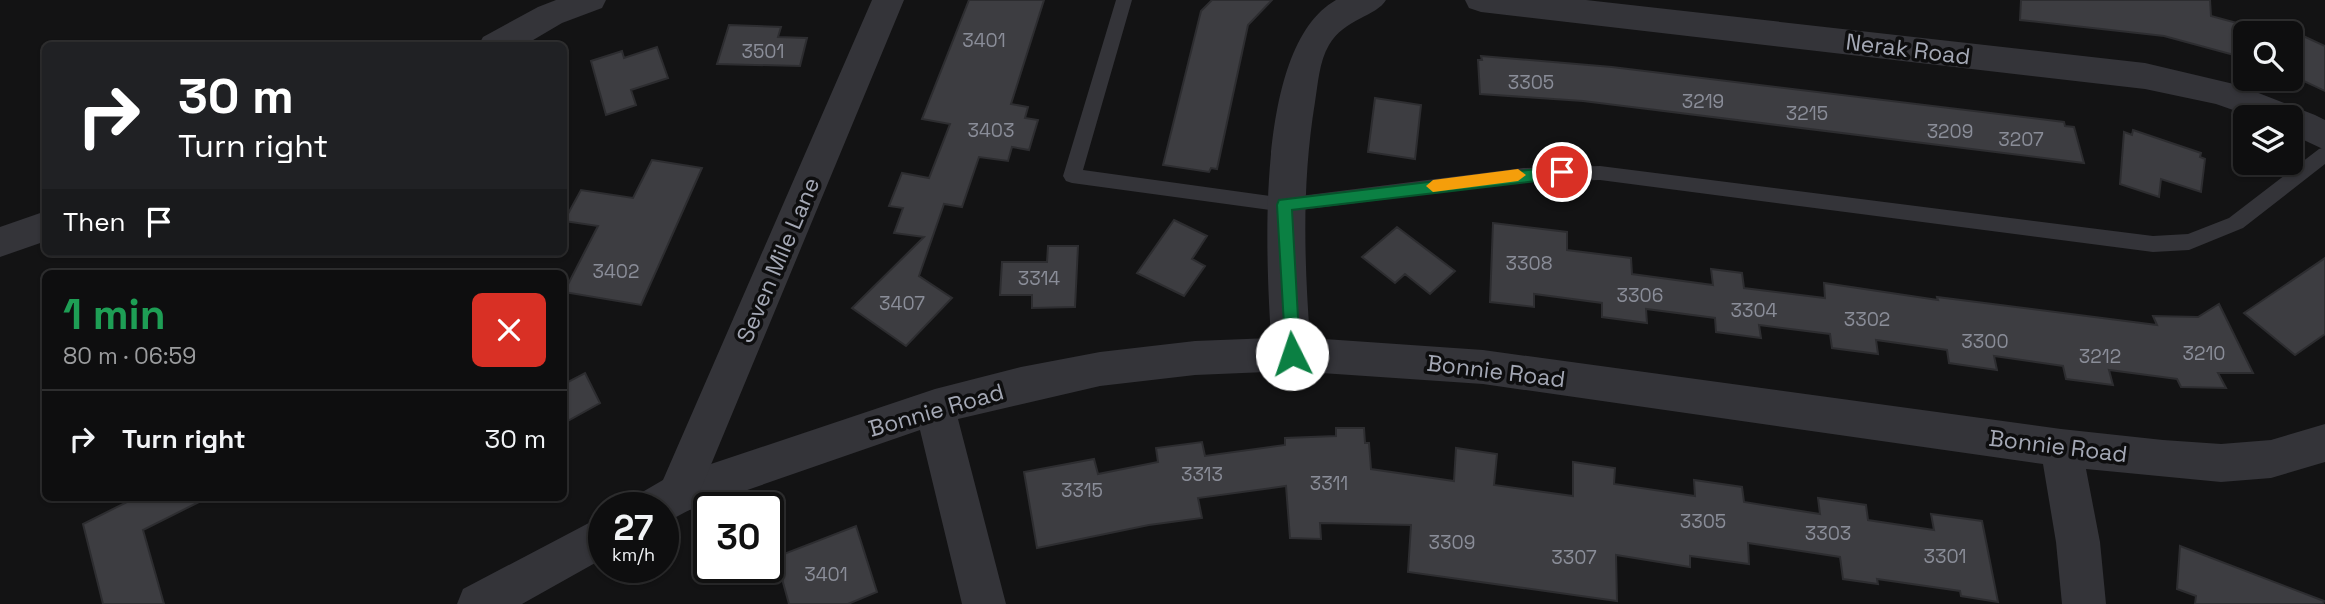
<!DOCTYPE html>
<html lang="en">
<head>
<meta charset="utf-8">
<style>
  body { margin:0; font-family:"Space Grotesk",sans-serif; background:#171718; color:#f1f3f6; height:100vh; display:flex; flex-direction:column; font-size:26px; white-space:nowrap }
  * { box-sizing:border-box; margin:0 }
  p { font-size:23px; color:#9b9c9e }
  .icon { flex:none; width:38px; height:38px; fill:none; stroke:currentColor; stroke-width:2; stroke-linecap:round; stroke-linejoin:round }
  .map { position:relative; flex:1; overflow:hidden }
  .side { position:absolute; left:42px; top:270px; width:525px; height:231px; display:flex; flex-direction:column; background:#0e0e0f; border-radius:10px; box-shadow:0 2px 5px #0004,0 0 0 2px #2e2e2f }
  .side>* { flex:none }
  .banner { position:absolute; left:42px; top:42px; width:525px; height:214px; border-radius:10px; box-shadow:0 2px 5px #0004,0 0 0 2px #2e2e2f; background:#202124; color:#fff; overflow:hidden }
  .tools { position:absolute; left:2233px; top:21px; display:grid; gap:14px }
  .tools a { display:grid; place-items:center; width:70px; height:70px; border-radius:10px; background:#0e0e0f; box-shadow:0 2px 5px #0004,0 0 0 2px #2e2e2f; font-size:35px }
  .speed { position:absolute; left:588px; top:492px; display:flex; gap:14px; font-size:35px; font-weight:700; text-align:center }
  .speed>* { display:grid; place-content:center; width:91px; height:91px; border-radius:50%; background:#0e0e0f; box-shadow:0 2px 5px #0004,0 0 0 2px #2e2e2f; line-height:1 }
  .speed small { font-size:18px; font-weight:400 }
  .speed .limit { border:4px solid #111; border-radius:10px; background:#fff; color:#111 }
  .pin { position:absolute; display:grid; place-items:center; width:60px; height:60px; color:#fff; margin:-30px; border:4px solid #fff; border-radius:50%; box-shadow:0 2px 7px #0007 }
  .me { position:absolute; width:77px; margin:-38px; rotate:356deg; stroke-linejoin:round; filter:drop-shadow(0 0 5px #0008) }
  .turn { display:flex; align-items:center; gap:24px; height:147px; padding:0 21px; font-size:32px }
  .turn .icon { width:91px; height:91px; stroke-width:2.5 }
  .turn b { display:block; font-size:49px; line-height:60px }
  .then { display:flex; align-items:center; height:66px; padding:0 21px; background:#0003; gap:14px; font-size:26px }
  .round { display:grid; place-items:center; flex:none; width:74px; height:74px; border-radius:10px; background:#171718 }
  .summary { display:flex; align-items:center; justify-content:space-between; height:119px; padding:0 21px }
  h1 { font-size:42px; font-weight:600; line-height:52px; color:#1e9e55 }
  ul { padding:0; list-style:none }
  li { display:flex; align-items:center; gap:21px; height:98px; padding:0 21px; border-top:2px solid #2e2e2f }
  li div { flex:1 }
  li b { display:block; font-size:26px }
  li em { font-style:normal }
  .map>svg:first-child { display:block }
  .building { fill:#3d3d41; stroke:#2d2d30; stroke-width:2 }
  .lines { fill:none; stroke-linecap:round; stroke-linejoin:round }
  .service { fill:#343439; fill-rule:evenodd }
  .minor { fill:#343439; fill-rule:evenodd }
  .tertiary { fill:#343439; fill-rule:evenodd }
  .route { fill:#0b8043; stroke:#07532c; stroke-width:2 }
  .slow { fill:#f59e0b }
  .labels { text-anchor:middle; dominant-baseline:central; stroke-width:7; stroke-linejoin:round; paint-order:stroke }
  .number-label { font-size:19px; fill:#8a8d98 }
  .street-label { font-size:23px; fill:#a4a8b5; stroke:#0e0e0f }
</style>
</head>
<body>
<div class="map">
<svg width="2325" height="604" viewBox="0 0 2325 604">
  <rect width="100%" height="100%" fill="#131314"/>
  <path class="building" d="M969,0H1044L1011,104L1028,107L1025,118L1038,120L1029,150L1012,147L1008,161L979,157L962,207L944,204L919,276L952,298L906,346L852,308L924,237L894,233L903,208L889,206L902,173L929,178L950,124L922,119Z
    M1212,0H1272L1248,25L1217,169L1211,168L1209,172L1163,165L1201,11Z
    M2021,0H2210L2211,16L2248,26L2245,58L2164,36L2020,20Z
    M729,25L781,27L778,37L807,38L800,66L717,64Z
    M2301,35L2325,46V91L2291,75V53Z
    M657,47L668,78L631,90L636,105L606,115L591,61L622,51L624,58Z
    M1481,56L1612,67L2064,122L2065,126L2074,127L2084,163L1583,101L1480,94L1478,60H1482Z
    M1375,98L1421,105L1415,159L1368,152Z
    M2133,130L2201,153L2200,157L2205,159L2201,192L2161,179L2159,197L2120,184L2124,132L2132,135Z
    M652,160L702,168L641,305L564,292L598,226L564,221L581,190L633,198Z
    M1174,220L1207,236L1192,259L1205,266L1184,296L1137,273Z
    M1493,223L1567,232V250L1631,258L1632,274L1713,285L1711,269L1742,273L1744,288L1825,298L1824,283L1938,300L1937,297L2157,325L2153,316L2198,317L2219,304L2253,373H2218L2226,388L2181,387L2177,379L2109,370L2113,385L2066,379L2063,366L1994,356L1997,370L1949,363L1947,350L1876,340L1878,354L1832,348L1830,334L1759,325L1761,338L1716,332L1715,318L1646,309L1647,323L1602,317V303L1534,294V307L1490,302Z
    M1397,227L1455,271L1430,294L1405,274L1395,283L1362,257Z
    M1048,246H1078L1075,307L1032,308V295H1000L1002,262H1047Z
    M2325,258V334L2295,355L2244,313Z
    M585,373L600,403L564,423V384Z
    M1336,428H1364L1365,443H1369L1371,469L1454,481L1456,448L1497,454L1494,485L1573,496V462L1615,468L1614,484L1695,496L1694,480L1742,487L1744,502L1820,514L1818,498L1866,505L1868,520L1934,530L1931,514L1982,521L1998,602L1961,596L1960,591L1877,579L1878,584L1843,579L1840,557L1748,543L1749,564L1690,556V567L1616,555L1617,601L1408,572L1411,525L1320,523L1321,539L1290,538L1286,486L1198,498L1202,518L1149,525L1037,548L1024,472L1094,459L1098,474L1158,462L1156,448L1202,442L1205,456L1285,445V438L1336,436Z
    M137,497H209L143,530L164,604H103L83,524Z
    M856,526L877,592L848,604H789L776,557Z
    M2180,546L2324,601L2323,604H2195L2196,596L2177,589Z"/>
  <g class="lines">
    <path class="service" d="M1116,0H1132L1083,170L1284,198L1523,168L1600,166L2153,236L2188,234L2229,218L2319,149L2325,147V164L2243,228L2189,250L2153,252L1600,180L1523,182L1284,212L1072,183L1066,181L1063,176Z"/>
    <path class="minor" d="M556,0H606L602,8L562,23L523,46H478L483,37L538,7Z
      M1336,0H1386C1377,16 1344,19 1329,45C1319,62 1318,84 1315,102C1302,181 1304,259 1310,338L1483,350L2061,429L2163,440L2221,444L2271,440L2325,424V462L2271,478L2221,482L2086,469L2100,542L2106,604H2062L2056,542L2043,464L1483,384L1292,371L1195,375L1100,386L958,419L1006,604H962L920,430L678,514L663,508L657,494L663,480L935,389L1021,367L1100,352L1195,341L1271,338C1266,255 1254,46 1336,0Z
      M1465,0H1586L2145,63L2238,85L2315,115L2325,120V150L2291,134V117H2253L2216,104L2145,89L1481,12L1469,8Z
      M46,211V241L0,257V227Z"/>
    <path class="tertiary" d="M872,0H904L693,508L663,524V508H633L639,494L663,480Z
      M604,515V558L522,604H457L463,589Z"/>
  </g>
  <path class="route" d="M1562,166L1569,172L1562,178L1292,210L1300,354L1298,359H1286L1277,205L1279,200Z"/>
  <path class="slow" d="M1518,169L1526,175L1518,181L1433,192L1426,186L1433,180Z"/>
  <g class="labels">
    <g class="number-label">
      <text x="984" y="40">3401</text>
      <text x="763" y="51">3501</text>
      <text x="1531" y="82">3305</text>
      <text x="1703" y="101">3219</text>
      <text x="1807" y="113">3215</text>
      <text x="991" y="130">3403</text>
      <text x="1950" y="131">3209</text>
      <text x="2021" y="139">3207</text>
      <text x="1529" y="263">3308</text>
      <text x="616" y="271">3402</text>
      <text x="1039" y="278">3314</text>
      <text x="1640" y="295">3306</text>
      <text x="902" y="303">3407</text>
      <text x="1754" y="310">3304</text>
      <text x="1867" y="319">3302</text>
      <text x="1985" y="341">3300</text>
      <text x="2204" y="353">3210</text>
      <text x="2100" y="356">3212</text>
      <text x="1202" y="474">3313</text>
      <text x="1329" y="483">3311</text>
      <text x="1082" y="490">3315</text>
      <text x="1703" y="521">3305</text>
      <text x="1828" y="533">3303</text>
      <text x="1452" y="542">3309</text>
      <text x="1945" y="556">3301</text>
      <text x="1574" y="557">3307</text>
      <text x="826" y="574">3401</text>
    </g>
    <g class="street-label">
      <text transform="translate(1908 49) rotate(7)">Nerak Road</text>
      <text transform="translate(778 260) rotate(-67)">Seven Mile Lane</text>
      <text transform="translate(1496 371) rotate(7)">Bonnie Road</text>
      <text transform="translate(936 410) rotate(-16)">Bonnie Road</text>
      <text transform="translate(2058 446) rotate(7)">Bonnie Road</text>
    </g>
  </g>
</svg>
<div class="tools">
<a><svg class="icon" aria-label="search" viewBox="0 0 24 24"><circle cx="10" cy="10" r="6"/><path d="M15 15l6 6"/></svg></a>
<a><svg class="icon" aria-label="layers" viewBox="0 0 24 24"><path d="M12 4l9 5-9 5-9-5zM3 14l9 5 9-5"/></svg></a>
</div>
<div class="speed"><div>27<small>km/h</small></div><div class="limit">30</div></div>
<div class="pin" style="left:1562px;top:172px;background:#d93025"><svg class="icon" aria-label="arrive" viewBox="0 0 24 24"><path d="M6 21V4h12l-3 4 3 4H6"/></svg></div>
<svg class="me" style="left:1292px;top:354px" viewBox="-20 -20 40 40"><circle r="19" fill="#fff"/><path d="M0-13L10 11 0 6-10 11z" fill="#0b8043"/></svg>
<div class="banner">
<div class="turn"><svg class="icon" aria-label="right" viewBox="0 0 24 24"><path d="M7 20v-9h11M14 6l5 5-5 5"/></svg><div><b>30 m</b>Turn right</div></div>
<div class="then">Then<svg class="icon" aria-label="arrive" viewBox="0 0 24 24"><path d="M6 21V4h12l-3 4 3 4H6"/></svg></div>
</div>
<section class="side">
<div class="summary"><div><h1>1 min</h1><p>80 m · 06:59</p></div><a class="round" style="background:#d93025;color:#fff"><svg class="icon" aria-label="close" viewBox="0 0 24 24"><path d="M6 6l12 12M18 6L6 18"/></svg></a></div>
<ul>
<li><svg class="icon" aria-label="right" viewBox="0 0 24 24"><path d="M7 20v-9h11M14 6l5 5-5 5"/></svg><div><b>Turn right</b></div><em>30 m</em></li>
</ul>
</section>
</div>
</body>
</html>
